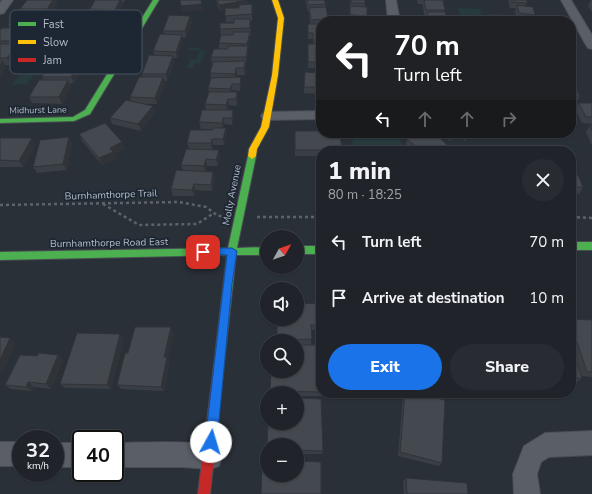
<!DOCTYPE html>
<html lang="en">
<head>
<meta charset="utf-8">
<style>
  body { margin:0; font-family:"Nunito Sans",sans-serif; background:#282c32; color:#f1f3f6; height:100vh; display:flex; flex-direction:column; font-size:15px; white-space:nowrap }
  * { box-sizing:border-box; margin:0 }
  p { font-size:13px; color:#a2a4a8 }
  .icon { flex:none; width:22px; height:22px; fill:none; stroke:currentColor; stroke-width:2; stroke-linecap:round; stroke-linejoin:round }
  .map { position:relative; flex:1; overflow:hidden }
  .sheet { position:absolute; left:316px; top:146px; width:260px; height:252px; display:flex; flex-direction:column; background:#20242a; border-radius:16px; box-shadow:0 1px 3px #0004,0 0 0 1px #3d4147 }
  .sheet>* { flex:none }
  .hud { position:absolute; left:316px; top:16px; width:260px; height:122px; border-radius:16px; box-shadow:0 1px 3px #0004,0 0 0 1px #3d4147; background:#202124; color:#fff; overflow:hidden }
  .needle { width:26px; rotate:50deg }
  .controls { position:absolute; left:260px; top:230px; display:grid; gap:8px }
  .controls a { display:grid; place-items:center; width:44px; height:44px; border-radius:50%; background:#20242a; box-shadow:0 1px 3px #0004,0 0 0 1px #3d4147; font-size:20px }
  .speed { position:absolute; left:12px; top:430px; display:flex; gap:8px; font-size:20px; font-weight:700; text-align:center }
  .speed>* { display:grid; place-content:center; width:52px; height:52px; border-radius:50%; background:#20242a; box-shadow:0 1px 3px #0004,0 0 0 1px #3d4147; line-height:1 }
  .speed small { font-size:10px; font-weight:400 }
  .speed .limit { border:2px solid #111; border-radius:6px; background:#fff; color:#111 }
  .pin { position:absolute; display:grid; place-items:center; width:34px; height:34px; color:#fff; margin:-17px; border-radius:8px; box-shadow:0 2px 6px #0006 }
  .me { position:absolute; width:44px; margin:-22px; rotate:6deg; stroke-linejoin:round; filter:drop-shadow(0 0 3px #0008) }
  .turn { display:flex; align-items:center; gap:14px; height:84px; padding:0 12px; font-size:18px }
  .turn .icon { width:52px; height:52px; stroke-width:2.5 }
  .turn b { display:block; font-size:28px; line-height:34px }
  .lanes { display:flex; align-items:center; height:38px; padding:0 12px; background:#0003; justify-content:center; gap:20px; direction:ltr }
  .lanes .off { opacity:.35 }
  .round { display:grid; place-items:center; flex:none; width:42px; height:42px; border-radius:21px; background:#282c32 }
  .head { display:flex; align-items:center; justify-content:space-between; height:68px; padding:0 12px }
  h1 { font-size:24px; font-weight:800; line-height:30px }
  .primary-button { display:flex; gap:8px; margin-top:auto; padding:8px 12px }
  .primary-button a { flex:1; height:46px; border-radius:24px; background:#1a73e8; color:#fff; font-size:16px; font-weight:800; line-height:46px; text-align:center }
  .primary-button a+a { background:#282c32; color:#f1f3f6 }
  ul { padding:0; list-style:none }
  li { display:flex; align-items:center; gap:12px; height:56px; padding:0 12px }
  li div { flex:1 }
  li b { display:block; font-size:15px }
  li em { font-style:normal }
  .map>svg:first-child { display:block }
  .green { fill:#273a3e }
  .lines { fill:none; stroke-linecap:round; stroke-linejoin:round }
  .street-casing { stroke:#484c53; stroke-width:2 }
  .fast-casing { stroke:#484c53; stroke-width:2 }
  .slow-casing { stroke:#484c53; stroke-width:2 }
  .jam-casing { stroke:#484c53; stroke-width:2 }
  .path { stroke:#5d636a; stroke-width:2.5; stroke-dasharray:3 3; stroke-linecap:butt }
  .street { fill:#5a5e66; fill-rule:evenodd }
  .fast { fill:#4caf50; fill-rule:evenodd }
  .slow { fill:#ffc107; fill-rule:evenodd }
  .jam { fill:#c62828; fill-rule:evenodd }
  .wall { fill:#3a3f45 }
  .shaded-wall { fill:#303338 }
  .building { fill:#444950; stroke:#303338 }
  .route { fill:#1a73e8; stroke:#114b97 }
  .labels { text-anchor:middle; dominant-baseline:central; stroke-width:3.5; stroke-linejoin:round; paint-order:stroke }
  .far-street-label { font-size:9px; fill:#b4bcc9; stroke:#1d2633 }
  .street-label { font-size:10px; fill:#b4bcc9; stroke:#1d2633 }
  .key { fill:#1d2633; stroke:#4a5360; stroke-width:1 }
  .key-label { font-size:11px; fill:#b4bcc9 }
</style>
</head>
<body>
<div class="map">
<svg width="592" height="494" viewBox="0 0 592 494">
  <rect width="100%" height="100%" fill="#2a3038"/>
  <path class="green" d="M458,8L480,9L484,21H462Z
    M189,48H201L200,51H205L200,64L195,63L193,68H187L190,60H196L200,51L187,50Z
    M20,75H34L27,84L11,85Z
    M353,133H396L406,151H352Z"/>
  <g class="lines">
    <g class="street-casing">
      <path id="street" d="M2,0H13L4,13L0,14V3Z
        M386,0H396L400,21H388Z
        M561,0H571L592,35V49L588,48L586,45Z
        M321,111V119L268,120L263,119L261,116L263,113L268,112Z
        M592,431V455L549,457L541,462L537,474L540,494H514L513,474L524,446L545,433Z
        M0,442H21V466H0Z
        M55,443H81V467H55Z
        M115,443C142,443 195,439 219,448L222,457L219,466L210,469L182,467H115Z"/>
    </g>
    <g class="fast-casing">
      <path id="fast" d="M153,0H159L90,114L74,121L0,123V119L73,117L85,110Z
        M252,153L256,156L237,248L267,247V255H236L223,373L222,377L218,378L214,377L213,373L227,255L0,260V252L228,248L248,156Z
        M571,242H592V250H571Z
        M297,246H321V254H297Z"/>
    </g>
    <g class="slow-casing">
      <path id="slow" d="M272,0H278L284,18L278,75L269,127L257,149L256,156L252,159L248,156L249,149L261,127L272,75L278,18Z"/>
    </g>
    <g class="jam-casing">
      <path id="jam" d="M218,368L222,369L223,373L210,494H198L213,373L214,369Z"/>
    </g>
    <path class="path" d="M103,204L139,225L197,224L214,213
      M0,205L179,202L206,207L218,216H222
      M257,217H321
      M571,217L592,218"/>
    <use href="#street" class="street"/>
    <use href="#fast" class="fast"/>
    <use href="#slow" class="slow"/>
    <use href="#jam" class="jam"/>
  </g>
  <path class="wall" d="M27,0H56L57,4L49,15H46L47,18L39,31L31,30L32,34L23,48H19L20,50L10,65H5L6,67L0,77V30L10,28L8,24L22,12L20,9Z
    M95,0H125L124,2H122L123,4L117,16H114V18L109,31H103L104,33L99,47H93L94,50L88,64L81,65L82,67L74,83H70L71,87L62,104L32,103L29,97L43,80L42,77L58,61L57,58L71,44L69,41L82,27L81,25L91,12L90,9Z
    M216,0H248V4H252V21H250L251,35H250V38L248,49V53L246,64V68L245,75H237L236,78L242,84L240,91L232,90V92H237L238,99L237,106L229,105L227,110H233L234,117L232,125L224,124L223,128L227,135L224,145H213L212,150L220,156L218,166H207L206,171L215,178L212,191L195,190L194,196H173L171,189L183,171L181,165L189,149L187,143L212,130V129H201L199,122L206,110L205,104L209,92L208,88L211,79L210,73L212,64L211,57L219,49V43L221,35L220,29L234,23V22H226L225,10L220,11L217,4Z
    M305,0H324L326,4L325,7L328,21H321V68H308V44H313V39H308V24H310L309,12H308Z
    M350,0H365V7L367,16L366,21H350Z
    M417,0H444L443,3L445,10V12L448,21H426V16H424L423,6V4H418Z
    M508,0H527V3L526,6L535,15L533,20L545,21H525L517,20L515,12L516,8H510Z
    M591,0H592V12L588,6Z
    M489,14L503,18L502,21H489L488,17Z
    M192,22L186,38H182L183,41L177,58H173L174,62L167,81H164L165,84L157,104H145L155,112L141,131L112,124L110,118L131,101L130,97L142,77V74L154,55L153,51L164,34L163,31Z
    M321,73V98H316V94L304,93V87Z
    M571,84L580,96L576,103H571Z
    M579,103H592V124L582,123L575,109Z
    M590,125H592V146L586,132Z
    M295,131L342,150V151H321V156H295Z
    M421,133H473L466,141L455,136L451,141L434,134L454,151H412L406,145L407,139Z
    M79,134L125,149L114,154L116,159L102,165L82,141Z
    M69,137L72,144L67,170L37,173L33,167Z
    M0,138L36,145L23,167H0Z
    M571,171L583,187L579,194L571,193Z
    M321,303V330H311V345H297V341H277V319Z
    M571,319L592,320V377L581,376L582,378L576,383H571V355H574L571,346Z
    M174,333L168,359L170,362L164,391L121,389L117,385Z
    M120,334L124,339L111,389L65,388L60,384Z
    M321,345V393H323V396H297V393H271L270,391Z
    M63,360L51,389L34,387L32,391L11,389L5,385Z
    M404,393H412L442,463L439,466L398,456L403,396Z
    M444,393H456L446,396Z
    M297,398L321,399L323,451L322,454H297V445H267V452V450L268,423H297Z
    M406,478L468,494H404L403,481Z"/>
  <path class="shaded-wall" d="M53,0H56L57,4L49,15L47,9Z
    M120,0H121L123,4L117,16L115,10Z
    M248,0L249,7L220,11L219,5Z
    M202,4L203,10L182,12L181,6Z
    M44,12L47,18L39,31L36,24Z
    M112,12L114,18L109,31L107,24Z
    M190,16L192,22L186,38L185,31Z
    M102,27L104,33L99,47L97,40Z
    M29,28L32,34L23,48L20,41Z
    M250,32V38L246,64V57L247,48V44Z
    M182,35L183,41L177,58L176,52Z
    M92,43L94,50L88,64L86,58Z
    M17,44L20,50L10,65L7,58Z
    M173,56L174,62L167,81L166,74Z
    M3,61L6,67L0,77V65Z
    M79,61L82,67L74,83L71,77Z
    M245,61L246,68L245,75L244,68Z
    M236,68L237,75L235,80V74Z
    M163,77L165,84L157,104L155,98Z
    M241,77L242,84L240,91V84Z
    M68,80L71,87L62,104L59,97Z
    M232,84V90L231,95L230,89Z
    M237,92L238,99L237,106L236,99Z
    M228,99L229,105L227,111L226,105Z
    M153,106L155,112L141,131L138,124Z
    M233,110L234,117L232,125V118Z
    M223,118L224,124L223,129L222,123Z
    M226,128L227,135L224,145L223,139Z
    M454,133H456L455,136L451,141L453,134Z
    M470,133H473L466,141L468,135Z
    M69,137L72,144L67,170L63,164Z
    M32,138L36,145L23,167L19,161Z
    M212,139L213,145L212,150L211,143Z
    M122,142L125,149L114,154L116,159L102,165L99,158L110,148Z
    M219,150L220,156L218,166L216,160Z
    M206,159L207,166L205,172L204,166Z
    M213,172L215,178L212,191L211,185Z
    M194,184L195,190L194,196L192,190Z
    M171,327L174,333L168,359L170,362L164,391L161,387L164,357Z
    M120,334L124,339L111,389L107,385Z
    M10,338L16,343L3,372L0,370V360Z
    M58,355L63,360L51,389L46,384Z
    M28,382L34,387L32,391L26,387Z
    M448,393H456L446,396Z"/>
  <path class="building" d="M27,0H53L47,9H20Z
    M95,0H120L115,10L90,9Z
    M180,0H201L202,4L181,6Z
    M217,0H248L219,5Z
    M307,0H324L326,4L308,5Z
    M351,0H365V3H351Z
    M424,0H443L445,10H426Z
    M512,0H527V3L512,2Z
    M252,4V14L225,16V8H239V5Z
    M517,5L533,7L535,15L519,13Z
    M350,6L367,7V16H365V21H357V15H350Z
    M326,7L328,19L311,20L309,8Z
    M18,12H44L36,24H8Z
    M427,12H445L448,21H429Z
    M489,14L502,15L503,18H490Z
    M169,15L190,16L185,31H163Z
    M234,19H250V28L220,29V23H234Z
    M526,19L544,20L545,21H527Z
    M308,24H321V41H313V33H308Z
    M2,28H29L20,41H0V30Z
    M234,32H250L247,44L219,43L221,35H233Z
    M160,34L182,35L176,52L153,51Z
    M0,44H17L7,58H0Z
    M308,44H321V62H308Z
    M228,46H248L246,57H211L214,49H228Z
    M149,55L173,56L166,74H142Z
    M0,61H3L0,65Z
    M51,61H79L71,77H42Z
    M245,61L244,68H236L235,74L210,73L213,62Z
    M305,72L321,73V92L316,91V87H304Z
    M139,77H163L155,98L130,97Z
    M241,77L240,84H232L230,89L208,88L211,78Z
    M39,80H68L59,97H29Z
    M571,84H573L580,96H571Z
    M209,92H237L236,99H228L226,105L205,104Z
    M126,100L153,106L138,124L110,118Z
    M579,103H592V117H586Z
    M202,110H233L232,118H223L222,123L199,122Z
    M105,123L122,142L110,148L113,152L99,158L79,134Z
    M590,125H592V130Z
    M213,128H226L223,139H212L211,143H187L190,130H212Z
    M295,131H321V133H340L342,150H295Z
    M421,133H434L454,151H428L427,150L421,151L407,139Z
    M69,137L63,164L33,167L40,140Z
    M0,138H32L19,161L0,160Z
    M186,149L219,150L216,160L206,159L204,166L181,165Z
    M176,170L213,172L211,185L194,184L192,190L171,189Z
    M571,171H576L583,187H571Z
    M321,303V325H311L312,339L277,340V319H297V304Z
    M571,319L592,320V372H587L571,324Z
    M135,327H171L164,357H167L161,387L117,385L125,353H128Z
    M77,333L120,334L107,385L60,384Z
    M0,337L10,338L0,360Z
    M297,345H321V392L270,391L271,371H297Z
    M39,353L58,355L46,384L28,382L26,387L5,385L20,355L37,356Z
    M571,355H574L582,378H571Z
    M405,393H412L445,400L442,463L400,452Z
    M297,398L321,399L323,451L297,450V445H267V450L268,423H297Z
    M262,461H267V475H297V461L321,462V494H261Z
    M406,478L467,483L468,494H407Z"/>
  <path class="route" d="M203,248H232L237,251L232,284L217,442L216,447L211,448L207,447L205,442L227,255L200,254L199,252Z"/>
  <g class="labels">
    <g class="far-street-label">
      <text transform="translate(38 110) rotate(-1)">Midhurst Lane</text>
    </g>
    <g class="street-label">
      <text transform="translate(111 195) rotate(-2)">Burnhamthorpe Trail</text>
      <text transform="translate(232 195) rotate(-79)">Molly Avenue</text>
      <text transform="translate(109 243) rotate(-1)">Burnhamthorpe Road East</text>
    </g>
  </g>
  <rect x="10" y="10" width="132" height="64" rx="6" class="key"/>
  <rect x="18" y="22" width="18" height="4" fill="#4caf50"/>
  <rect x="18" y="40" width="18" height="4" fill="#ffc107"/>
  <rect x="18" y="58" width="18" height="4" fill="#c62828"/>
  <g class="key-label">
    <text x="43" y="28">Fast</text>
    <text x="43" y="46">Slow</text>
    <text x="43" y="64">Jam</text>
  </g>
</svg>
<div class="controls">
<a><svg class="needle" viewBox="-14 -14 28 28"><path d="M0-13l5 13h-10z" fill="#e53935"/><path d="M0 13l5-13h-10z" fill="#a2a4a8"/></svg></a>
<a><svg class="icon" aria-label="sound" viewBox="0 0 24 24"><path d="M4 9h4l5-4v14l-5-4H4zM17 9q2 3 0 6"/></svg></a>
<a><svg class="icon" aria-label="search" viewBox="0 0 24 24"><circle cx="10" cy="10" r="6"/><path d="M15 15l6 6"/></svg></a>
<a>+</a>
<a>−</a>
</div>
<div class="speed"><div>32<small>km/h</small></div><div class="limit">40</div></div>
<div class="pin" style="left:203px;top:252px;background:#d93025"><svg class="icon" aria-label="arrive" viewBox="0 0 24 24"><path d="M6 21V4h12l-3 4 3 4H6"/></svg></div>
<svg class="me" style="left:211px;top:442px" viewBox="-20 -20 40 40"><circle r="19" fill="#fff"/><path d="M0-13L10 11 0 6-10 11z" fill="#1a73e8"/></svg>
<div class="hud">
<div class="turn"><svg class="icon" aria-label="left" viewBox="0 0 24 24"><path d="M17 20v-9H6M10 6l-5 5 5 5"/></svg><div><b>70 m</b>Turn left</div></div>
<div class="lanes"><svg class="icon" aria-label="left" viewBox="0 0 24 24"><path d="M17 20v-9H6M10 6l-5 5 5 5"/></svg><svg class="icon off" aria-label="ahead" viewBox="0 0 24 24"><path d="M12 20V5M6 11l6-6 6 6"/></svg><svg class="icon off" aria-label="ahead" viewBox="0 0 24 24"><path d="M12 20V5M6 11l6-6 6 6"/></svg><svg class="icon off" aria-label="right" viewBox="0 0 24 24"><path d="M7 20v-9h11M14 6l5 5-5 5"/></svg></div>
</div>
<section class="sheet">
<div class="head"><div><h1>1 min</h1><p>80 m · 18:25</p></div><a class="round"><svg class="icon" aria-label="close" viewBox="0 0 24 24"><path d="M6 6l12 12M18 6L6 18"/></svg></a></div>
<ul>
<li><svg class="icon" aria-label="left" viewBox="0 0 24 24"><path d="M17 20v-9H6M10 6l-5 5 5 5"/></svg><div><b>Turn left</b></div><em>70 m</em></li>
<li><svg class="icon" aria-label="arrive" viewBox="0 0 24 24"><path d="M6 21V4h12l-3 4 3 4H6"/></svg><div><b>Arrive at destination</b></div><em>10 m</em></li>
</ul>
<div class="primary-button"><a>Exit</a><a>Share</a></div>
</section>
</div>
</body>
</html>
